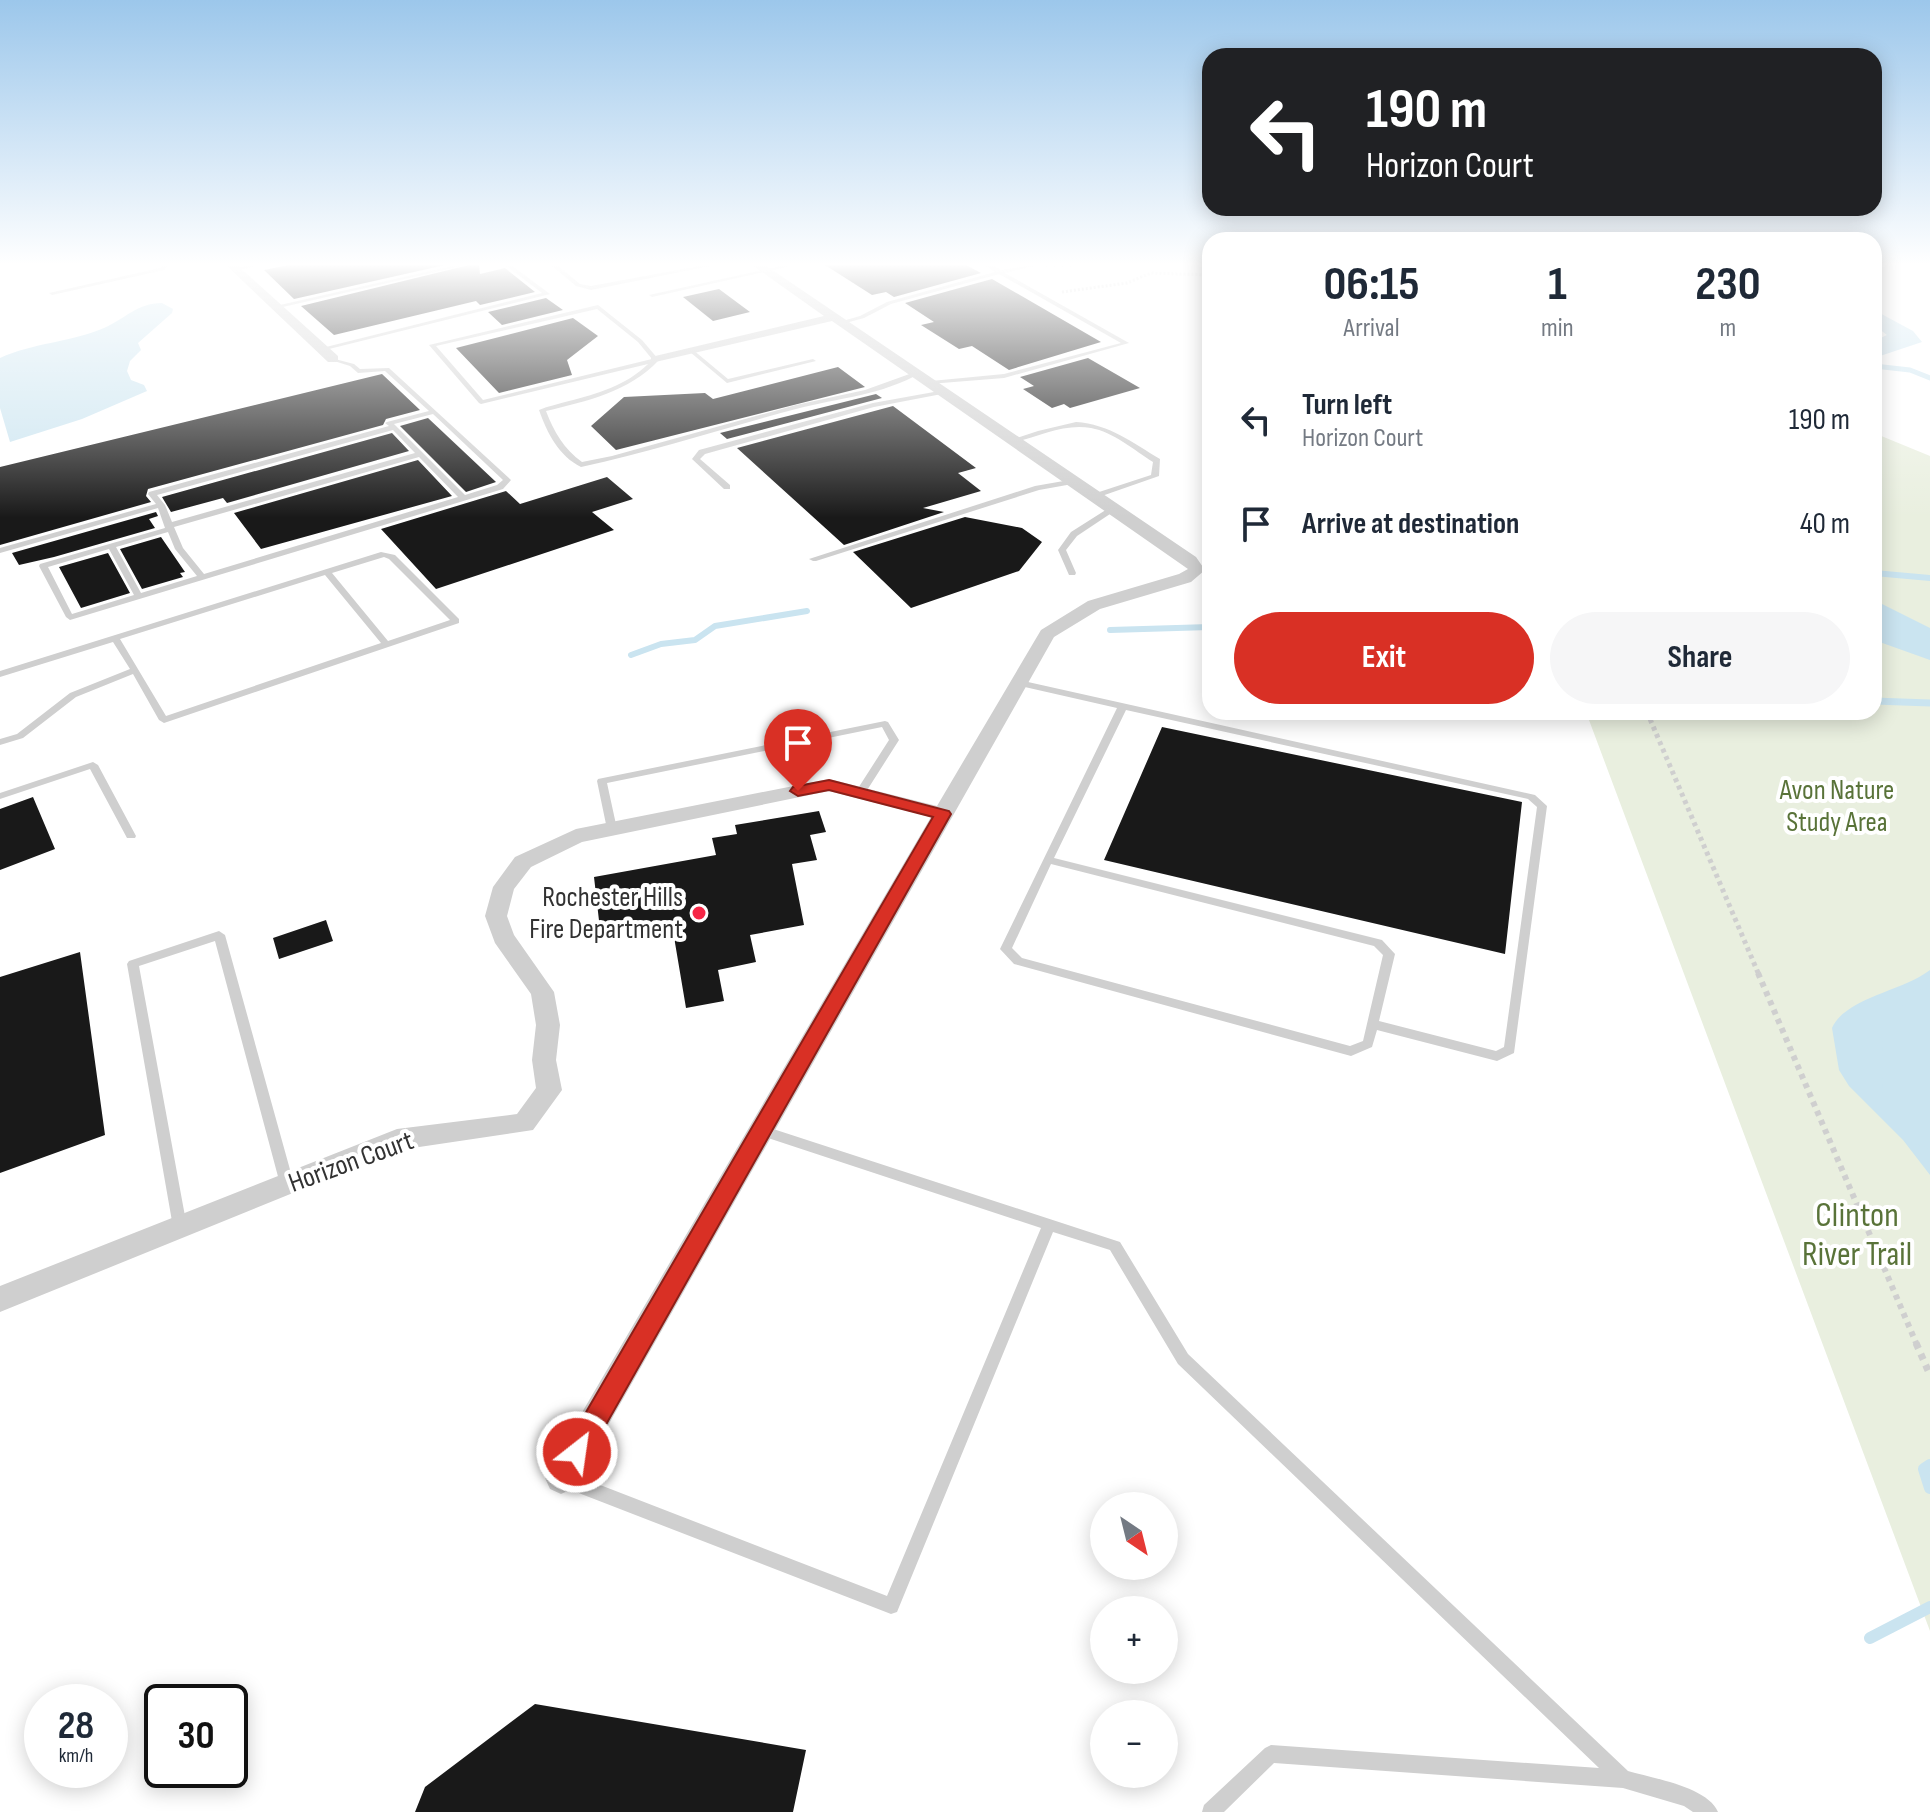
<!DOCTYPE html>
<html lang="en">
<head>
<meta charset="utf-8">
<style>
  body { margin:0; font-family:"Sofia Sans Condensed",sans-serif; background:#f6f6f7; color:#1f2937; height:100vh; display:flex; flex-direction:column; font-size:30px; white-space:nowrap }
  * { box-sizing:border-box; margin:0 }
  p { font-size:26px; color:#747a83 }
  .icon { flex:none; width:44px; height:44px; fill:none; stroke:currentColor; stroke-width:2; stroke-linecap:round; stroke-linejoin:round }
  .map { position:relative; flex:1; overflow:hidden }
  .sheet { position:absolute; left:1202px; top:232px; width:680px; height:488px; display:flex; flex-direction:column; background:#fff; border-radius:24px; box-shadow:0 4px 20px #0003 }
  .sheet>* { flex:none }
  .banner { position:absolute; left:1202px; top:48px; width:680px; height:168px; border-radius:24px; box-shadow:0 4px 20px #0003; background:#202124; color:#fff; overflow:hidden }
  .needle { width:52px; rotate:145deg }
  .fabs { position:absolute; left:1090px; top:1492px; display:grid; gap:16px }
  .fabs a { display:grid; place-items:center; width:88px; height:88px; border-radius:50%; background:#fff; box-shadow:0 4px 20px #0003; font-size:40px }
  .speed { position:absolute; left:24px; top:1684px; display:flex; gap:16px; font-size:40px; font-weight:700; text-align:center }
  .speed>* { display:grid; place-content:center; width:104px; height:104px; border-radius:50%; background:#fff; box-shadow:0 4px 20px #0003; line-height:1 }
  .speed small { font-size:20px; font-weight:400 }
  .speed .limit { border:4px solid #111; border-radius:12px; background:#fff; color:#111 }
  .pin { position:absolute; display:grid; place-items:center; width:68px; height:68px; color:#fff; margin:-82px -34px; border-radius:50% 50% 50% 0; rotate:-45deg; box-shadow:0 0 8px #0007 }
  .pin .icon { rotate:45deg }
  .me { position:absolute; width:88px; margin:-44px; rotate:30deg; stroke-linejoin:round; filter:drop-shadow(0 0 6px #0008) }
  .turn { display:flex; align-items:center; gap:28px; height:168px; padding:0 32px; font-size:36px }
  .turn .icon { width:104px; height:104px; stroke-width:2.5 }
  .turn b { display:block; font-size:56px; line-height:68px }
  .eta { display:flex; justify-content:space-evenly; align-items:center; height:136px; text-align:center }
  .eta b { font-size:48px; font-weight:700; line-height:56px }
  .button { display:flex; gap:16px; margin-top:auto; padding:16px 32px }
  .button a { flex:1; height:92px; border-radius:48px; background:#d93025; color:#fff; font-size:32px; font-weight:700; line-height:92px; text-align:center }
  .button a+a { background:#f6f6f7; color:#1f2937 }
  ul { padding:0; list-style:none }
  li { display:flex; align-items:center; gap:24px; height:104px; padding:0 32px }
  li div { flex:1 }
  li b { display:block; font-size:30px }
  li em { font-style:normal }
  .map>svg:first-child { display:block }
  .green { fill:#e9efdf }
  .water { fill:#cae4f0 }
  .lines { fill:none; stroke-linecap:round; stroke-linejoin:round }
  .stream-far3 { stroke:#cae4f0; stroke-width:5 }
  .stream-far2 { stroke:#cae4f0; stroke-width:6 }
  .stream-far1 { stroke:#cae4f0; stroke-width:7 }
  .stream { stroke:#cae4f0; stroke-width:12 }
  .river { fill:#cae4f0; fill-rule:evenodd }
  .building { fill:#191919 }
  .path-far3 { stroke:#cfcfcf; stroke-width:3; stroke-dasharray:2 2; stroke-linecap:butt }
  .path-far2 { stroke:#cfcfcf; stroke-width:5; stroke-dasharray:4 4; stroke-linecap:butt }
  .path-far1 { stroke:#cfcfcf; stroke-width:6; stroke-dasharray:5 5; stroke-linecap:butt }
  .path { stroke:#cfcfcf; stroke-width:7; stroke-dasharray:6 6; stroke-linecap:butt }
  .service { fill:#cfcfcf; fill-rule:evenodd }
  .minor { fill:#cfcfcf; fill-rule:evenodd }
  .route { fill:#d93025; stroke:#8d1f18; stroke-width:2 }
  .poi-dot { fill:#f62646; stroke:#fff; stroke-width:3 }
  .labels { text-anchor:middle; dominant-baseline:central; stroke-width:8; stroke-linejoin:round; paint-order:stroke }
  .park-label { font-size:28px; fill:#597339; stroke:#fff }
  .poi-label { font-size:28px; fill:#323232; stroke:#fff; text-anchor:end }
  .street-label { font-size:28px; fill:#323232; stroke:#fff }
  .near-park-label { font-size:34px; fill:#597339; stroke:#fff }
</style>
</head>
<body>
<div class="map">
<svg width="1930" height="1812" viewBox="0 0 1930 1812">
  <rect width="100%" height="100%" fill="#fff"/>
  <path class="green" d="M1874,433L1930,456V1631L1586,712H1874Z"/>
  <path class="water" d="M162,303L173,309L172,313L138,343L141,350L130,361L127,371L131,380L144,385L147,391L82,419L10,442L0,408V358C33,343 71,342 104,328C125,319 137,303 162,303Z
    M1874,310L1913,331L1922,342L1874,358V341L1887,335L1874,325Z
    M1874,600L1930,628V660L1874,640Z
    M1930,970V1033L1908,1044C1896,1067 1913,1086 1930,1100V1175L1903,1140L1849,1086L1839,1070L1832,1028C1845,998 1903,991 1930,970Z"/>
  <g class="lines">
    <path class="stream-far3" d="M1874,366L1910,370L1930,378"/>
    <path class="stream-far2" d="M1874,573L1930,578
      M1110,630L1210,627
      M631,655L661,644L695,640L715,626L807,611"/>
    <path class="stream-far1" d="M1874,701L1930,703"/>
    <path class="stream" d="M1930,1465L1924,1469L1930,1488
      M1870,1638L1930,1607"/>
    <path class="river" d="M1930,987V1149L1910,1142L1891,1125L1883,1109L1882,1035L1912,992Z"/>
  </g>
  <path class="building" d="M289,265H445L294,299L264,270Z
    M469,265H479L480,274L505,268L535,292L480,305L476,301L334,335L301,306Z
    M825,265H966L981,273L894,297L886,292L872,295Z
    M992,279L1101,342L1009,370L972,346L959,349L921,325L934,322L905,303Z
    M719,289L750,312L713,321L683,297Z
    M546,298L563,310L502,325L488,312Z
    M573,318L598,336L567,360L572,375L499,393L456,348Z
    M1088,358L1140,388L1070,408L1064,404L1052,408L1023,389L1034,386L1020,377Z
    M838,367L865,387L616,450L591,426L624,397L705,393L713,399Z
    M382,374L420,410L386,419L383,425L148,489L146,496L151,502L0,545V467Z
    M876,394L882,398L727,439L720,433Z
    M893,406L976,468L958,473L981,491L923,508L944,512L844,545L737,448Z
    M428,418L496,482L466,492L400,426Z
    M392,433L409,451L227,503L223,498L171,512L162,497Z
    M418,460L452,496L261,549L234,513Z
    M607,477L633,499L592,512L614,530L436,589L381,529L506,491L520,504Z
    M156,512L158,516L149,519L155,528L54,557L19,565L12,553Z
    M965,517L1022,528L1042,542L1019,571L911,608L853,552Z
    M161,537L185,572L180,573L183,577L142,589L120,549Z
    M108,553L130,593L81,608L59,567Z
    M1162,727L1522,802L1505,954L1104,860Z
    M33,797L55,849L0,870V809Z
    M819,811L826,832L810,835L817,860L792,864L804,925L750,935L756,962L718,970L724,1001L686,1008L672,925L601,938L594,877L716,855L712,838L737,834L735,825Z
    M326,920L333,941L279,959L273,938Z
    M80,952L105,1135L0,1173V977Z
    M535,1704L806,1750L793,1812H415L425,1787Z"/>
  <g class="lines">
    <path class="path-far3" d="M1046,265H1071
      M1062,292L1127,283L1151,273L1210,275"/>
    <path class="path-far2" d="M1647,712L1759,975"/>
    <path class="path-far1" d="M1758,973L1917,1345"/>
    <path class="path" d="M1916,1343L1930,1375"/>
    <path class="service" d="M163,265H169L164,270L52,295L49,293L160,268Z
      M250,265H260L235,271L232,269Z
      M457,265H466L274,309L271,307Z
      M505,265H511L550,294L321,351L318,349L542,293Z
      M551,265H557L580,284L591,286L705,265H715L591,290L576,286Z
      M786,265H795L652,297L649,295Z
      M985,265H991L1001,270L1035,265L1034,266L1005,273L1129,343L1004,378L929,384L928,383L931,381L1004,374L1121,343L999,274L891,304L864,318L842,324L839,322L860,316L887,302L995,272Z
      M598,305L642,340L659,360C629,392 587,401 546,411C554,432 564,449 582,462L612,456L796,405L865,390L915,372L920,373C883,395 838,398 796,409C724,428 654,451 581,467C559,456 547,433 539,410C548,406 559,404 569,401C597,394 627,385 648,364L481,404L479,403L429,345ZM597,309L638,342L652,359L483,400L436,346Z
      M692,349L728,379L813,359L816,361L727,383L690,352L689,351Z
      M331,358L354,364L360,369L389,368L511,480L503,489L70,620L66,617L39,566L40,564L165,528L158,508L0,553V548L156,504L148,494L149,492L389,426L385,423L387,422L429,411L385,371L358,373L350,366L331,360ZM433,414L503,480L497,485L465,495L394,424ZM393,430L415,453L172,522L165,505L157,495ZM419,457L458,497L204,574L183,548L174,527ZM168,532L175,549L197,576L141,593L116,547ZM109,549L134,595L72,614L48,567Z
      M945,390L947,391V393L874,407L705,454L700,459L730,485V489H724L692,459L699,450L873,403Z
      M1076,422C1109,424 1133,443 1160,459L1159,476L1096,498L1092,496L1093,494L1151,475L1153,462C1134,450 1113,432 1091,428C1066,423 1039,436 1015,442L1011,440L1038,431Z
      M1075,479H1078V483L1039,490L816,561H813L809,559L1035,486Z
      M1112,506L1119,508L1077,536L1066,550L1076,573L1075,575H1069L1058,550L1071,532Z
      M381,552L395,555L459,619V623L164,723L159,720L133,674L76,697L23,738L0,745V739L17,734L70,693L130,669L113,642L0,677V671ZM384,557L389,559L450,620L388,641L332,573ZM325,575L381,643L166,716L120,639Z
      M1019,680L1535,795L1547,806L1514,1053L1497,1061L1377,1030L1372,1047L1351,1056L1014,964L1000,949L1117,708L1016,685V681ZM1126,710L1528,799L1537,807L1504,1047L1496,1051L1379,1021L1395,954L1382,940L1054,858ZM1051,864L1374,946L1383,955L1363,1041L1350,1046L1022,958L1012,948Z
      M885,721L888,722L899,740L864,795L860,796L855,793L889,740L882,727L607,783L617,829L612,832L607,829L597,781L598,779Z
      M93,762L98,765L136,836L135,838H127L90,769L0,799V793Z
      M219,931L225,935L294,1184L292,1188L287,1190L282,1188L280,1184L215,941L139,966L187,1227L185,1231L180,1233L175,1231L173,1227L127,964L129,961Z
      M764,1126L1120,1242L1188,1354L1628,1771C1652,1778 1708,1787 1718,1812H1693L1684,1806L1623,1788L1274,1763L1224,1812H1202L1204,1805L1265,1748L1271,1745L1599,1768L1178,1364L1110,1250L1053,1232L897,1612L891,1614L558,1485L556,1479L558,1473L564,1471L887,1596L1041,1228L759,1135L758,1131L759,1127Z"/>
    <path class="minor" d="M226,265H237L338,356V362H328Z
      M752,265H765L1196,557L1205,570L1191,582L1100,609L1054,637L572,1489L561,1494L550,1489L545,1478L550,1467L931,817L829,791L582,842L531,867L514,889L507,916L514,935L554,992L560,1025L556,1060L562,1090L533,1130L399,1150L0,1312V1286L397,1129L517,1114L536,1088L532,1060L536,1025L531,994L495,943L485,916L493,887L515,857L576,829L829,779L937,806L1041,630L1088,601L1179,574L1188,569L832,321L651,363V357L824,316Z"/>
  </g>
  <linearGradient id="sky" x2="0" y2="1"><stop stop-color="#9cc7eb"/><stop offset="0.51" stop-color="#fff"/><stop offset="1" stop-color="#fff" stop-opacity="0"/></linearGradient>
  <rect width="1930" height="518" fill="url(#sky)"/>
  <path class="route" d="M829,780L949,811L951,814L586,1460L577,1464L568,1460L564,1452L568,1443L933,817L829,790L798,796L790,791L793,787Z"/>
  <circle class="poi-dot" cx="699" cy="913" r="8"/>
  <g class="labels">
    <g class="park-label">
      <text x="1837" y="790">Avon Nature<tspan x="1837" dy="32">Study Area</tspan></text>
    </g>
    <g class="poi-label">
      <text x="683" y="897">Rochester Hills<tspan x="683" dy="32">Fire Department</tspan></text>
    </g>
    <g class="street-label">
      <text transform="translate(351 1162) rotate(-20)">Horizon Court</text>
    </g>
    <g class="near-park-label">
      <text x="1857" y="1215">Clinton<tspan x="1857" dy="39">River Trail</tspan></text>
    </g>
  </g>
</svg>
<div class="fabs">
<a><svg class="needle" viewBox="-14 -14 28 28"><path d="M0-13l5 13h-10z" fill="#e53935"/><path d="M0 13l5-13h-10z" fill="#747a83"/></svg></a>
<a>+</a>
<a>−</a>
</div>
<div class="speed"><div>28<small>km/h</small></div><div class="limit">30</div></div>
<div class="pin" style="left:798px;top:791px;background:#d93025"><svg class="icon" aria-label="arrive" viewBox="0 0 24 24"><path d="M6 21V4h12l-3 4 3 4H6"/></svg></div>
<svg class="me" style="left:577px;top:1452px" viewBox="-20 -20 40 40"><circle r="17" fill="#d93025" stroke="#fff" stroke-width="3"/><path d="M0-11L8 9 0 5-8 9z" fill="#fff"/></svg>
<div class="banner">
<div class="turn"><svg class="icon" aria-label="left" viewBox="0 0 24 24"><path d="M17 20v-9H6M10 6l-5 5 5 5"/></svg><div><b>190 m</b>Horizon Court</div></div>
</div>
<section class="sheet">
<div class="eta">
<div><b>06:15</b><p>Arrival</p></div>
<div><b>1</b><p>min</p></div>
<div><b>230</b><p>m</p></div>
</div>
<ul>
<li><svg class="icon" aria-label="left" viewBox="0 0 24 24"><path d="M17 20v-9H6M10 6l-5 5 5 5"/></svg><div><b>Turn left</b><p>Horizon Court</p></div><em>190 m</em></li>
<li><svg class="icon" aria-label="arrive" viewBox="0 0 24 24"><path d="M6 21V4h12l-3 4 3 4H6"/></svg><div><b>Arrive at destination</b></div><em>40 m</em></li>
</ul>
<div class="button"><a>Exit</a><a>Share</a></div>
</section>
</div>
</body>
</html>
